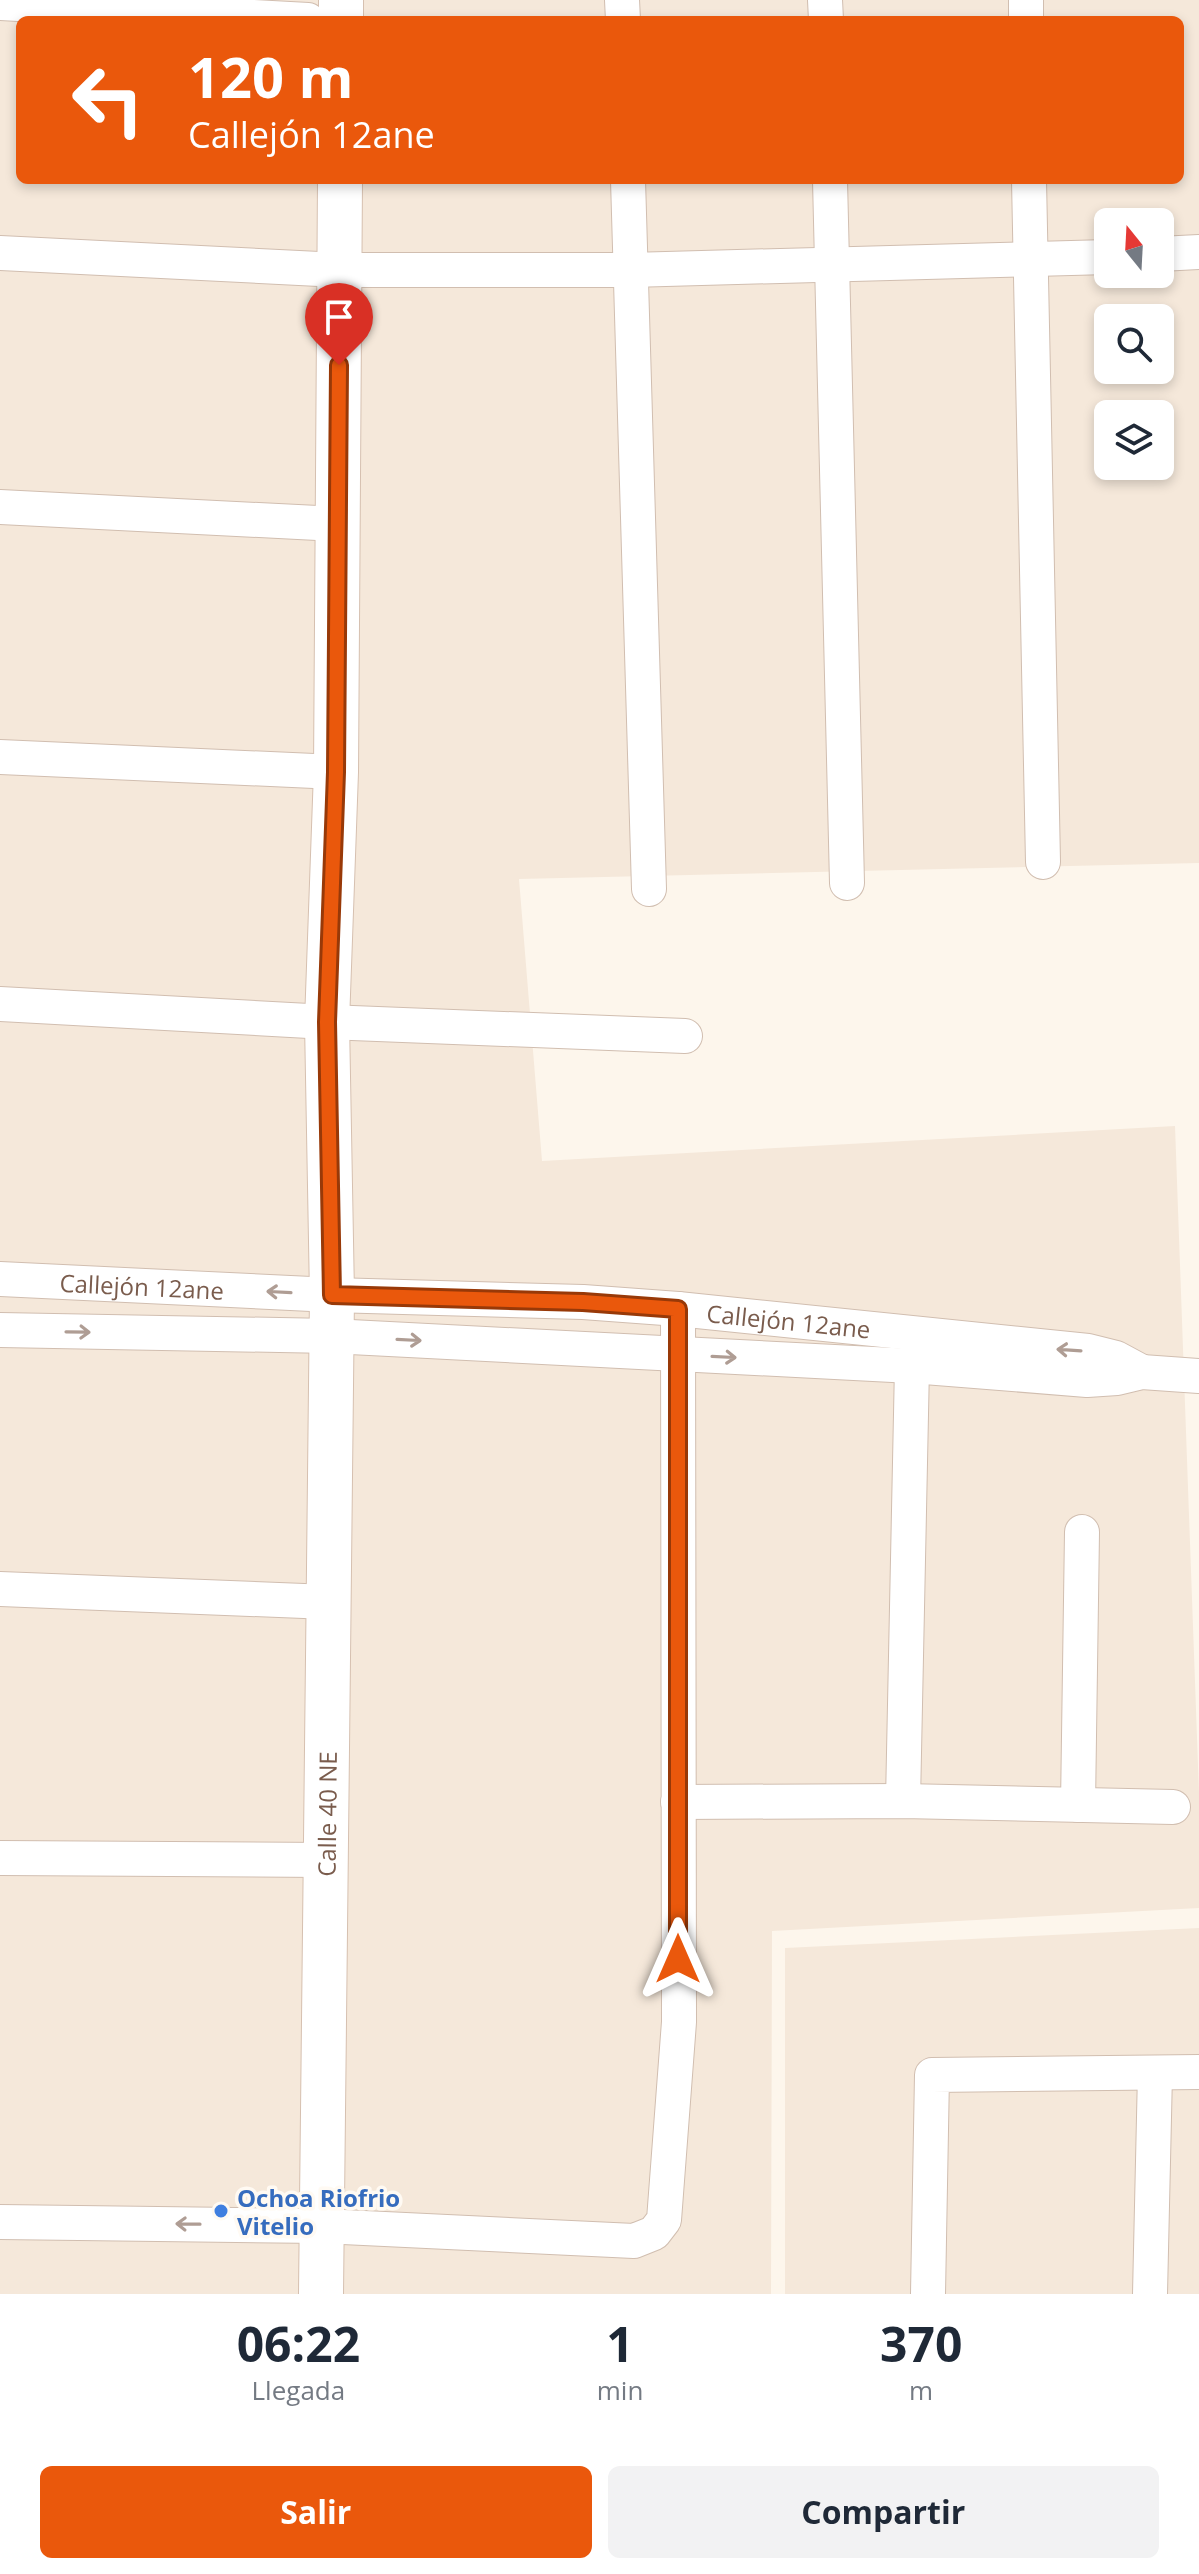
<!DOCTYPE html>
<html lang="es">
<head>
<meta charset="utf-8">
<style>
  body { margin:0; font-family:"Open Sans",sans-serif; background:#f2f2f3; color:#1f2937; height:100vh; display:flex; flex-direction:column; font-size:30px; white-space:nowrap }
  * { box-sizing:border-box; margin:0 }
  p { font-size:26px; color:#747a83 }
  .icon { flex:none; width:44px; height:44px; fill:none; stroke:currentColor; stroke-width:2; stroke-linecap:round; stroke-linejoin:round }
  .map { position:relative; height:2294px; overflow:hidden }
  .details { display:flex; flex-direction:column; background:#fff; flex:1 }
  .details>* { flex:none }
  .top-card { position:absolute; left:16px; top:16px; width:1168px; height:168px; border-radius:12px; box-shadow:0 4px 12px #0003; background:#ea580c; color:#fff; overflow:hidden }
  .needle { width:52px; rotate:342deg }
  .controls { position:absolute; left:1094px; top:208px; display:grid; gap:16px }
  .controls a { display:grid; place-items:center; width:80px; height:80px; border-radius:12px; background:#fff; box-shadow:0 4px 12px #0003; font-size:40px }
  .pin { position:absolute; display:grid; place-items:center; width:68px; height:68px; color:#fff; margin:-82px -34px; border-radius:50% 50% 50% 0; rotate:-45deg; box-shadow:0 0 8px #0007 }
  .pin .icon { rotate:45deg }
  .me { position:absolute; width:88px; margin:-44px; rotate:0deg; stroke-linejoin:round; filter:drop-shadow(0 0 6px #0008) }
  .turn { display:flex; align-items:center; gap:28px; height:168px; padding:0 40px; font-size:36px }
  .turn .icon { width:104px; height:104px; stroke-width:2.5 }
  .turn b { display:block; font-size:56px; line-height:68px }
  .eta { display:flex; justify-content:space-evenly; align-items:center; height:136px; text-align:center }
  .eta b { font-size:48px; font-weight:700; line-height:56px }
  .primary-button { display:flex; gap:16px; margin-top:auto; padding:16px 40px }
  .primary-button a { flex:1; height:92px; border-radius:12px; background:#ea580c; color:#fff; font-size:32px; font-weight:700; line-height:92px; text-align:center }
  .primary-button a+a { background:#f2f2f3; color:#1f2937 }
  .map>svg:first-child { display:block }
  .residential { fill:#f5e8da; fill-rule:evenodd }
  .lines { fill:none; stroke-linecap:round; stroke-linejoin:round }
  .street-casing { stroke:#d1beb0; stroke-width:36 }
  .secondary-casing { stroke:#d6c0b0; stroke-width:46 }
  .street { stroke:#fff; stroke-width:34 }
  .secondary { stroke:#fff; stroke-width:44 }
  .oneway { stroke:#af9d94 }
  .route-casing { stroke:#983908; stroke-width:20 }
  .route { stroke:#ea580c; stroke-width:14 }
  .shop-dot { fill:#3f7fe0; stroke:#fffaf3; stroke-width:3 }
  .labels { text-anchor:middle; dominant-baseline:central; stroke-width:7; stroke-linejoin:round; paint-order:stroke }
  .street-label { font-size:24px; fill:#7a5c4d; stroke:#fffaf3 }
  .shop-label { font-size:24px; font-weight:bold; fill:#366cbe; stroke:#fffaf3; text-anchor:start }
</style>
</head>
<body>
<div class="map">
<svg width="1199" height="2294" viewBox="0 0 1199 2294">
  <rect width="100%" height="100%" fill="#fdf6ec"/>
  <path class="residential" d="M0,0H1199V863L519,879L542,1161L1175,1126L1199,1793V1908L772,1931L771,2294H0ZM20,20H1180V180H20ZM1108,222H1160V274H1108ZM1108,318H1160V370H1108ZM1108,414H1160V466H1108Z
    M1199,1928V2294H785V1948Z"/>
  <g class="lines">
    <g class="street-casing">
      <g id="street">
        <path d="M622,0L623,20"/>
        <path d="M825,0L826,20"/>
        <path d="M1026,0V20"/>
        <path d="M0,3L308,20"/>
        <path d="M628,180L649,889"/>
        <path d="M830,180L847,883"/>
        <path d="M1029,180L1043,862"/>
        <path d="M0,253L339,270H630L1108,257"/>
        <path d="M1160,254L1199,252"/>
        <path d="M0,507L337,524"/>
        <path d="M0,757L336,772"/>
        <path d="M0,1004L327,1022L685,1036"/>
        <path id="s1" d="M0,1279L332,1295L583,1302L678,1309L1088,1351L1116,1358L1142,1372"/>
        <path d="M0,1330L331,1336L912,1366L1087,1380L1117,1378L1142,1372L1199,1376"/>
        <path d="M0,1589L329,1602"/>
        <path d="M903,1801L912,1366"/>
        <path d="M678,1802L903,1801L1173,1807"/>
        <path d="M1078,1805L1082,1532"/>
        <path d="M0,1858L326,1860"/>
        <path d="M0,2222L322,2226L634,2241L654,2233L664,2220L679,2022L678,1309"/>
        <path d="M928,2294L932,2075L1199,2072"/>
        <path d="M1150,2294L1155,2073"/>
      </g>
    </g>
    <g class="secondary-casing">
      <g id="secondary">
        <path d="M341,20V0"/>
        <path id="s2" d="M321,2294L332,1295L327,1022L336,772L340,180"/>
      </g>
    </g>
    <use href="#street" class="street"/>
    <use href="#secondary" class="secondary"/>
  </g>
  <defs><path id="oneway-shaft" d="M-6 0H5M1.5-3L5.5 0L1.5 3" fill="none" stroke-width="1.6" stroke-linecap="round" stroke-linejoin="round" transform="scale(2)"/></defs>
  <g class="oneway">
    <use href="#oneway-shaft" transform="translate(279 1292) rotate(-177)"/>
    <use href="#oneway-shaft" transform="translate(78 1332) rotate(1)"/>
    <use href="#oneway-shaft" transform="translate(409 1340) rotate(3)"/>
    <use href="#oneway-shaft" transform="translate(1069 1350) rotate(-176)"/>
    <use href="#oneway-shaft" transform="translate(724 1357) rotate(3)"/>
    <use href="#oneway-shaft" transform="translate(188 2224) rotate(-179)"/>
  </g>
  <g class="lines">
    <g class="route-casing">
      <path id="route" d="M339,365L336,772L327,1022L332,1295L583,1302L678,1309V1959"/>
    </g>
    <use href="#route" class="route"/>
  </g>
  <circle class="shop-dot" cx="221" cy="2211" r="8"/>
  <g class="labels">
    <g class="street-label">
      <text stroke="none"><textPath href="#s1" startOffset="142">Callejón 12ane</textPath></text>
      <text stroke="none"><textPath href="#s1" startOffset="790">Callejón 12ane</textPath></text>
      <text stroke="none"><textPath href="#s2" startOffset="480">Calle 40 NE</textPath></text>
    </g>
    <g class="shop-label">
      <text x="237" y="2197">Ochoa Riofrio<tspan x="237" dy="28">Vitelio</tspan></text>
    </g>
  </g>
</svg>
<div class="controls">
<a><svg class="needle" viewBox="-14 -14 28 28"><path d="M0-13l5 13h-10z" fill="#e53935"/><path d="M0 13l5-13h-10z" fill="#747a83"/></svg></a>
<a><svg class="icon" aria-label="search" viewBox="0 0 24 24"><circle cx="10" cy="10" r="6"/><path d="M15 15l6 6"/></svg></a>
<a><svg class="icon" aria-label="layers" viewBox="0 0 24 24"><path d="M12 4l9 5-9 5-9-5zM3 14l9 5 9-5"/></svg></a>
</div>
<div class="pin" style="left:339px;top:365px;background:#d93025"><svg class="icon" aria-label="arrive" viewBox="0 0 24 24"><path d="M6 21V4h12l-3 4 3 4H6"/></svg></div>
<svg class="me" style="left:678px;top:1959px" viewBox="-20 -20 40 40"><path d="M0-17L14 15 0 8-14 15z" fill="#ea580c" stroke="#fff" stroke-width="4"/></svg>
<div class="top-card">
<div class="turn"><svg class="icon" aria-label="left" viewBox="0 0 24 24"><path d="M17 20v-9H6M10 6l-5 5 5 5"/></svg><div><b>120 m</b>Callejón 12ane</div></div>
</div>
</div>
<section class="details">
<div class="eta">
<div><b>06:22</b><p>Llegada</p></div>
<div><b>1</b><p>min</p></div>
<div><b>370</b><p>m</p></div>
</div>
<div class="primary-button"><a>Salir</a><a>Compartir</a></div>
</section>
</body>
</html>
